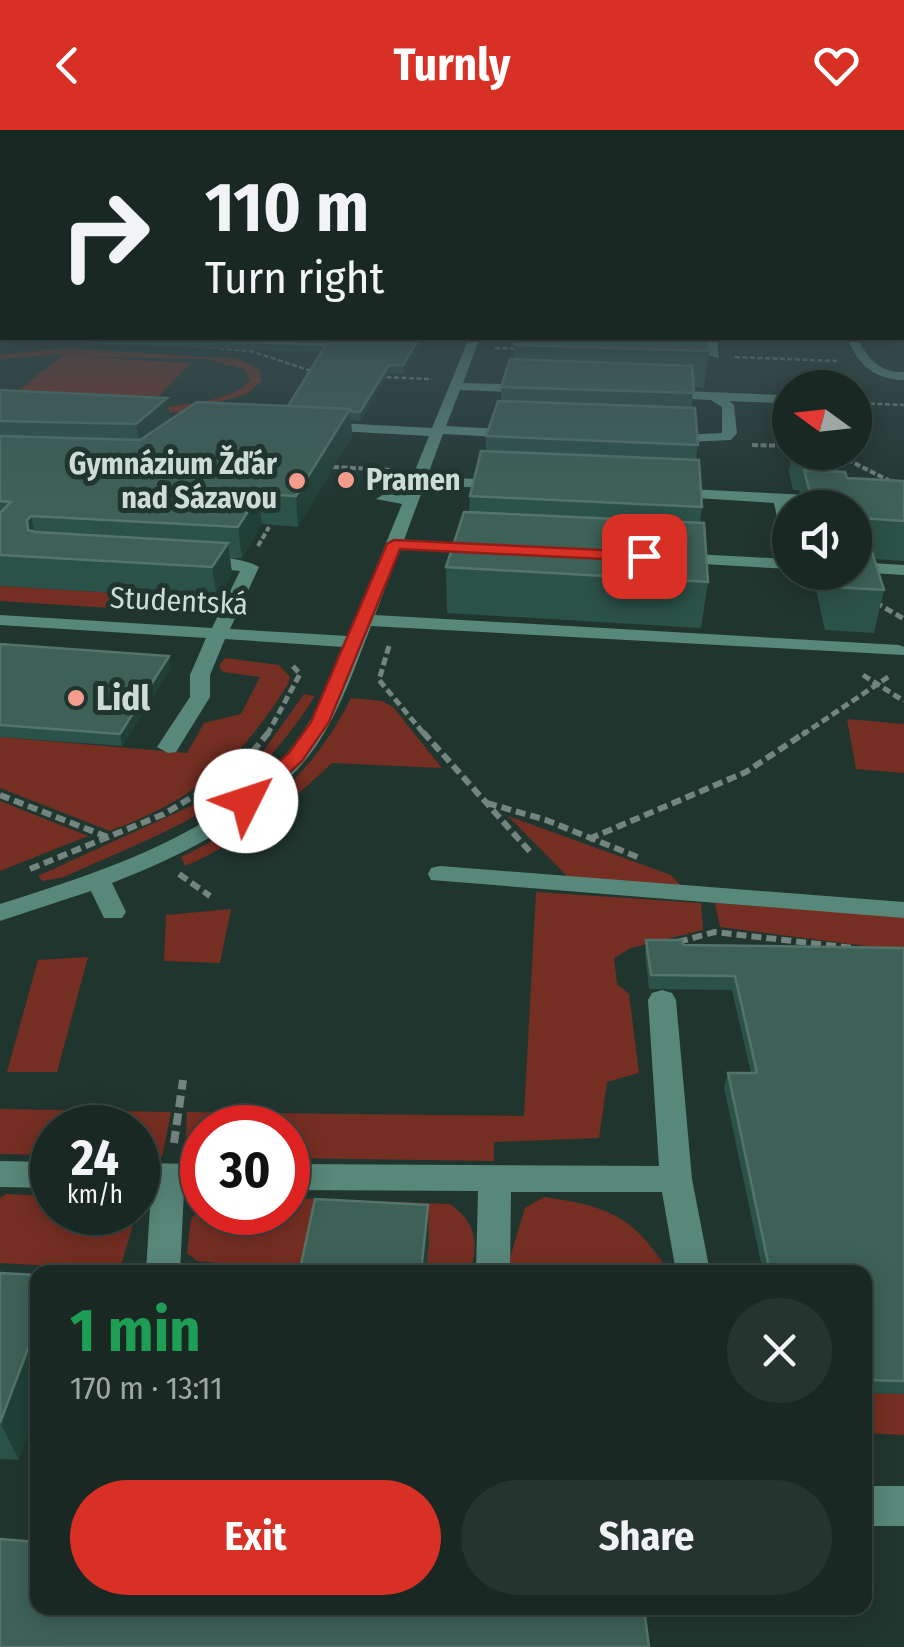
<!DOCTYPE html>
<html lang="en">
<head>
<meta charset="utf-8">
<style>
  body { margin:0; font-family:"Fira Sans Condensed",sans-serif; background:#263430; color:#f1f3f6; height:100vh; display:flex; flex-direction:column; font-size:38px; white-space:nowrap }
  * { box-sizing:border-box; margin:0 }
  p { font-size:32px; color:#9fa6a6 }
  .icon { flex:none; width:55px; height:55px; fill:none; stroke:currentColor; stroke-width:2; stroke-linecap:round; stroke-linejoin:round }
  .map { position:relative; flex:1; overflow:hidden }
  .side { position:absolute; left:30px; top:1135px; width:842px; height:350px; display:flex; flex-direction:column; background:#192823; border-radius:20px; box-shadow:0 5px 25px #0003,0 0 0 2px #374441 }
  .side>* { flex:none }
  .top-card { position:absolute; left:0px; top:0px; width:905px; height:210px; box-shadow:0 5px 25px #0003,0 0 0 2px #374441; background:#192823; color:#f1f3f6; overflow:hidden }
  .needle { width:65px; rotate:285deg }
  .tools { position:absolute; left:772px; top:240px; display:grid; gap:20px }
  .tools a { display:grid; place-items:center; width:100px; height:100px; border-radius:50%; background:#192823; box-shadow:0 5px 25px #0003,0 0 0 2px #374441; font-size:50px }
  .speed { position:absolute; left:30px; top:975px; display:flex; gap:20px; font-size:50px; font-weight:700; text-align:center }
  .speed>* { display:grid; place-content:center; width:130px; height:130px; border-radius:50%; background:#192823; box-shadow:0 5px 25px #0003,0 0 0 2px #374441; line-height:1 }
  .speed small { font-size:25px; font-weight:400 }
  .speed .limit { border:15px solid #d22; background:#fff; color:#111 }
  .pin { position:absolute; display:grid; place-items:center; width:85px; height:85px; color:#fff; margin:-42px; border-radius:20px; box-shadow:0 5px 15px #0006 }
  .me { position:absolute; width:110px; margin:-55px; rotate:49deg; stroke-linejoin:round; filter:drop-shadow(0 0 8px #0008) }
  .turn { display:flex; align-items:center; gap:35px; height:210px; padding:0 40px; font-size:45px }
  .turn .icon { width:130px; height:130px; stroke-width:2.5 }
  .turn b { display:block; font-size:70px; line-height:85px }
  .round { display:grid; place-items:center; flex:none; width:105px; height:105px; border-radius:52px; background:#263430 }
  .head { display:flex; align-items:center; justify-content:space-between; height:170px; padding:0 40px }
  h1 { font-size:60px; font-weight:700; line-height:75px; color:#1e9e55 }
  .button { display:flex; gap:20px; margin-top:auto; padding:20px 40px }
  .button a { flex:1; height:115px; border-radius:60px; background:#d93025; color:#fff; font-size:40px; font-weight:700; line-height:115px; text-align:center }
  .button a+a { background:#263430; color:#f1f3f6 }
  header { display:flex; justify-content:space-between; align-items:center; height:130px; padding:0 40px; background:#d93025; color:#fff; font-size:45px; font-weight:700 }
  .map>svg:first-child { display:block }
  .green { fill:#752e22 }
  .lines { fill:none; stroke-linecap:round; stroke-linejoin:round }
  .path-far4 { stroke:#74847f; stroke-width:2.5; stroke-dasharray:5 2.5; stroke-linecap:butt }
  .path-far3 { stroke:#74847f; stroke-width:4; stroke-dasharray:6 2.5; stroke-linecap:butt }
  .path-far2 { stroke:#74847f; stroke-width:5; stroke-dasharray:8 4; stroke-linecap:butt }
  .path-far1 { stroke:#74847f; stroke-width:6; stroke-dasharray:10 5; stroke-linecap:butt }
  .path { stroke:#74847f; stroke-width:8; stroke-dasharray:12 6; stroke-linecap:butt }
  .minor { fill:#58887a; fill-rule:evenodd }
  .wall { fill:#2b5248 }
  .shaded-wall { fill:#204037 }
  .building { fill:#3d6157; stroke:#54746b; stroke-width:2.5 }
  .route { fill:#d93025; stroke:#8d1f18; stroke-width:2.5 }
  .poi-dot { fill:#f49d8d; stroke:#21352f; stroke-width:4 }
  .labels { text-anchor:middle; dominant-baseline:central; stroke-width:10; stroke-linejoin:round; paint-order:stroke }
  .far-poi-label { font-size:30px; font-weight:bold; fill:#cfdbd7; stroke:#21352f; text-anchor:end }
  .far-street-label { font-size:30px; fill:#cfdbd7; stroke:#21352f }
  .poi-label { font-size:35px; font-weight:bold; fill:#cfdbd7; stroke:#21352f; text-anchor:start }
</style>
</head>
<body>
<header><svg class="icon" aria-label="back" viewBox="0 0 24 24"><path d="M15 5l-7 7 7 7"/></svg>Turnly<svg class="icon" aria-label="heart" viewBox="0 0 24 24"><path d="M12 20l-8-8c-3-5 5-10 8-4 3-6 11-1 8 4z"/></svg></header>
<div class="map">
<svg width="904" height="1517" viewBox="0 0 904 1517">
  <rect width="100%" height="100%" fill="#21352f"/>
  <path class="green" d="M64,218L238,229L259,239L262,251L246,264L206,276L283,287L0,275C50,275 220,291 250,250L244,239L208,229L84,227L191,233L155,270L14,264L64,224L0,229V225Z
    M0,456L214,469L205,484L0,471Z
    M225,528L279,535L290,547L288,554C239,632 197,668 110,701L0,658V607L187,623L204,593L241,584L260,547L223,542L219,536Z
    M304,564L315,566C242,680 181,694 64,747L42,751L38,746L204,670L260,626Z
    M351,568L382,571L393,577L442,638L332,633C286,676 243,711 185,736L181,727C258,690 313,645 351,568Z
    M847,589L904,594V643L856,639Z
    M0,671L88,706L0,741Z
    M508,686L671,745L681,756L568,747Z
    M536,762L701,773L703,800L631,818L614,828L617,854L629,864L639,943L607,952L599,1008L494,1012V1031L288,1028V998H255L259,983L524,986Z
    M715,773L904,787V821L720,797Z
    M231,779L220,833L164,831L166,785Z
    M88,827L57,942H7L38,830Z
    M0,979L171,982L162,1027H138V998H52V1025L0,1024Z
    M187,982L250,983L247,997L202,998V1027L185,1026Z
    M6,1064L52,1066V1082L129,1083L134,1091L119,1142H70L71,1137L0,1133V1068Z
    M544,1067C608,1076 634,1086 669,1142H513L509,1131L525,1078Z
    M288,1068L450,1074C476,1092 479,1114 470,1142H426L429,1113L312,1142L197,1131L187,1123L191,1089L202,1075V1082H288Z
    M865,1263L904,1264V1305L865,1303Z"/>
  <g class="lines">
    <path class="path-far4" d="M182,215L251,221L317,243
      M495,218L522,219
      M735,227L837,231
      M379,247L432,249
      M834,258L852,250
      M855,273L904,275"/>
    <path class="path-far3" d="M752,315L790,316
      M832,322L904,358
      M333,337L392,340
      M258,416L269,397"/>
    <path class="path-far2" d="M875,472L904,489
      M389,516L379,550L425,605
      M863,545L904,571
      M267,605L300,544L292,535
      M802,605L891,545"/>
    <path class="path-far1" d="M423,602L532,724
      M243,633L269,602
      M0,665L110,708
      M487,673L546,690L640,728
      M589,709L746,642L806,602
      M30,739L164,684L231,644
      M179,744L210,766
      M678,812L715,802L853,818"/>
    <path class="path" d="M174,1013L183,950"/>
    <path class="minor" d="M902,185H904V192H902Z
      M469,208H480L463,253L535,255L541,259L535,263L460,260L446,296L519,300L526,304L519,308L443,304L427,347L504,350L511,354L504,358L424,356L404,410L484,414L492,419L484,424L400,419L375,485L899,515L904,517V525L371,496C355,537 341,579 316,616C269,683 187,724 112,753L126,782L122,788H104L91,761L0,791V774C102,741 228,703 296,612C317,584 331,550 344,517L225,509L210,545V567L176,622L168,623L157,617L190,567V545L206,508L0,495V485L212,498L240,441L192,436L190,432C204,423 245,428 259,437L230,499L348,506L402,374L376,369L384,364L405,365L429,306L319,300L312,296L319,292L432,298Z
      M706,208H717L719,228L709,226Z
      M847,208H857C868,228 879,243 904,242V250C874,250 858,234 847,208Z
      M660,260L779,265L785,269L779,273L730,271L734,275L737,303L731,310L664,313L659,312V306L722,303V277L711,270L656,267Z
      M669,358L829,366L837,371L829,376L790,374V416L782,411L774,373L664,366L661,363Z
      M674,423L790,429V439L668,432L666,428Z
      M855,432L904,435V445L855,442Z
      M440,736L904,772V788L431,750L428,744L431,738Z
      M662,860L672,863L676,870L692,1049L710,1142H676L662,1062H511L510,1142H476L478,1061L288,1060V1034L659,1036L648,870L652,863Z
      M0,1031L52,1032V1058L0,1057Z
      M138,1033L202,1034V1060H184L180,1142H146L151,1060L138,1059Z
      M865,1356H904V1396H865Z"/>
  </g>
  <path class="wall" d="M82,208H424L403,244L389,243L361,291L351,290L352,306L298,397L262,394L242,428H230L232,444L217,469L0,456V260L167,268L170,290L288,276L321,223L83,213Z
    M667,208H707L709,221L704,258L693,257L692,278L698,315L696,330L702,377L700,393L708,452L701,498L447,483L446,437L469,382L470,366L486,321V306L501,271V257L513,230L514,215L668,212Z
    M792,322H840L836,341L847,348L904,351V431L874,429L884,460L874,503L825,500L812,442H855V378H797L800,360H793L789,342Z
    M0,514L171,538L122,616L0,607Z
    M646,810L683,815L904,818V1264L865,1263V1142H763L724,957L728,943H751L732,860L649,859L645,824Z
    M429,1112L426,1142H301L300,1139Z
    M0,1143L19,1330L0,1329Z"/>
  <path class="shaded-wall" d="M419,208H424L403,244V235Z
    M389,235V243L361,291L360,282Z
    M167,268L171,295L141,322L136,294Z
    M350,279L352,306L298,397L296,366Z
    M259,364L262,394L242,428L238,397Z
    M31,386L38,417L34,421L35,431L28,400L27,390Z
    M228,413L232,444L217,469L212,437Z
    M169,526L171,538L122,616L120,604Z
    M428,1075L429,1112L426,1142H421Z
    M38,1192V1279L19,1330L0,1293Z"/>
  <path class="building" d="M140,208H419L403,235H389L360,282L349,281L350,279L288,276L326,215Z
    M516,208L673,212V208H707L709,221L514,215Z
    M510,229L692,236L694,263L501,257Z
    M0,260L167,268L136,294L0,291Z
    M498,271L695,278L698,315L486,306Z
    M197,272L350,279L296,366L259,364L238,397L31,386L27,390L28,400L36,402L228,413L212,437L0,425V383L11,372L0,371V306L140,310Z
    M481,321L699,330L702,377L470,366Z
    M804,340L845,342L847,348L904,351V391L861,388L860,402L867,406L884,460L834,457L830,442H855V378H814Z
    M464,382L704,393L708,452L446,437Z
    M0,514L169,526L120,604L0,595Z
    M646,810H682L683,815L904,818V1251L865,1250V1142H770L728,943H757L735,846L651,845Z
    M315,1069L428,1075L421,1142H352L300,1139Z
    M0,1143L38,1145V1192L0,1293Z
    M0,1409L38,1412V1478H644L649,1517H0Z"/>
  <linearGradient id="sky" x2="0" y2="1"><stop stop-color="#121d1a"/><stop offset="0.44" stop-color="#3d5158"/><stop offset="1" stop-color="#3d5158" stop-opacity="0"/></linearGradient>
  <rect width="904" height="378" fill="url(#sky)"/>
  <path class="route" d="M394,410L644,422L651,426L644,431L400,419L329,592L302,631L254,675H239V666L289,623L311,592L387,414Z"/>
  <g class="poi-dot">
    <circle cx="346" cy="350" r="10"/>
    <circle cx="297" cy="351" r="10"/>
    <circle cx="76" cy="568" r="10"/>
  </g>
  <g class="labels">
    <g class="far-poi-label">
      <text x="277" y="334">Gymnázium Žďár<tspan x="277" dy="34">nad Sázavou</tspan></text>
      <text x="366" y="350" text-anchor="start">Pramen</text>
    </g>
    <g class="far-street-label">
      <text transform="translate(179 471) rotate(3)">Studentská</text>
    </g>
    <g class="poi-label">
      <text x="96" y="568">Lidl</text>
    </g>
  </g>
</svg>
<div class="tools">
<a><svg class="needle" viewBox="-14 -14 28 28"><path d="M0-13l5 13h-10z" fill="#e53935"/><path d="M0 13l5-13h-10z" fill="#9fa6a6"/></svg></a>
<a><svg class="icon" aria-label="sound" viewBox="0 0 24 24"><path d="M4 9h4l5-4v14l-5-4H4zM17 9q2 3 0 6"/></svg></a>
</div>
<div class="speed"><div>24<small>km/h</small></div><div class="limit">30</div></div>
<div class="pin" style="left:644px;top:426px;background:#d93025"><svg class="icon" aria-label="arrive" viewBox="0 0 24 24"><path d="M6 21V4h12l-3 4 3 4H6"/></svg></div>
<svg class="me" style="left:246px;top:671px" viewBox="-20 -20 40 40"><circle r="19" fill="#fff"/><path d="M0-13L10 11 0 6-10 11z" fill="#d93025"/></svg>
<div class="top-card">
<div class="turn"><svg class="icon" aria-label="right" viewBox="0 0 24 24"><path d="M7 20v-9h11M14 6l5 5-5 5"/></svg><div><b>110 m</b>Turn right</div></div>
</div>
<section class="side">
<div class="head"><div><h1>1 min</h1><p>170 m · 13:11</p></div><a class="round"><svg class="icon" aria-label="close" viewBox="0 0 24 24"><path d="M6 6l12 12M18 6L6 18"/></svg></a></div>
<div class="button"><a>Exit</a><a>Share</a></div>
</section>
</div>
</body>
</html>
